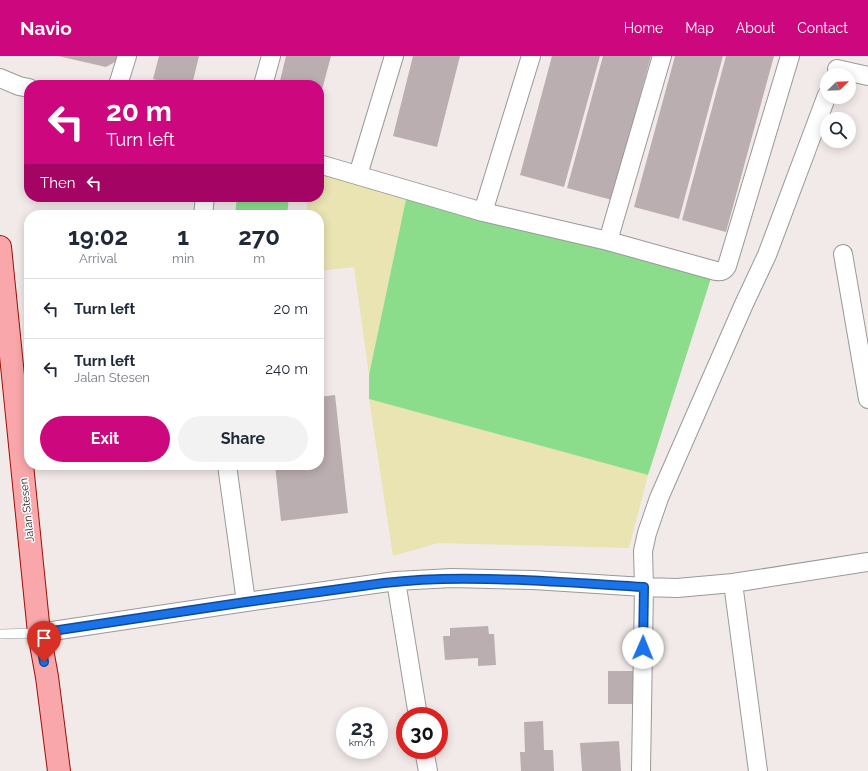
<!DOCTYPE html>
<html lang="en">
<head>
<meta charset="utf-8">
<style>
  body { margin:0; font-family:Raleway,sans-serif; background:#f2f2f3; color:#1f2937; height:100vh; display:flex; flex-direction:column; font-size:15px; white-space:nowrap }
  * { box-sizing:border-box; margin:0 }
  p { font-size:13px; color:#747a83 }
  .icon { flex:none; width:22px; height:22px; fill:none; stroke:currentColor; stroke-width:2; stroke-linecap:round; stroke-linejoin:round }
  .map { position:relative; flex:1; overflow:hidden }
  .sheet { position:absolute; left:24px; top:154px; width:300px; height:260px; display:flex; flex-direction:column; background:#fff; border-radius:16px; box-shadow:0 2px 10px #0003 }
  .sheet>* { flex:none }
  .guide { position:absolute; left:24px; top:24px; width:300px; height:122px; border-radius:16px; box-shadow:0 2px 10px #0003; background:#cd077e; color:#fff; overflow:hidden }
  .needle { width:26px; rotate:67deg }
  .controls { position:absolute; left:820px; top:12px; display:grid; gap:8px }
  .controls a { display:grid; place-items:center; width:36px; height:36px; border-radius:50%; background:#fff; box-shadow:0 2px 10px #0003; font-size:20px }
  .speed { position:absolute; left:336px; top:651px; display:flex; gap:8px; font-size:20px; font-weight:700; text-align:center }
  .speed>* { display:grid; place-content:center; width:52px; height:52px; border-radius:50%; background:#fff; box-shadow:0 2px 10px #0003; line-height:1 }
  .speed small { font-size:10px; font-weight:400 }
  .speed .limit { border:6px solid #d22; background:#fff; color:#111 }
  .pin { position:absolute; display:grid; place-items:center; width:34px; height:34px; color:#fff; margin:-41px -17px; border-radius:50% 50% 50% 0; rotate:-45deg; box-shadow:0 0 4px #0007 }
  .pin .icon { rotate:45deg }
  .me { position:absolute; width:44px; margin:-22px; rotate:1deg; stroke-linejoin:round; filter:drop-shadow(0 0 3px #0008) }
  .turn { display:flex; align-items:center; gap:14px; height:84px; padding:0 16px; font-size:18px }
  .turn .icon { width:52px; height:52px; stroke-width:2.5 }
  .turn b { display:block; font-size:28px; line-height:34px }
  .then { display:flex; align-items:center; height:38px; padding:0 16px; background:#0003; gap:8px; font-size:15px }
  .eta { display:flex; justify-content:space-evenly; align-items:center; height:68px; text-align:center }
  .eta b { font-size:24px; font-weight:700; line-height:28px }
  .action { display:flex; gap:8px; margin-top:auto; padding:8px 16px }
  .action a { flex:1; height:46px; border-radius:24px; background:#cd077e; color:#fff; font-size:16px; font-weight:700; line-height:46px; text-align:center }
  .action a+a { background:#f2f2f3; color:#1f2937 }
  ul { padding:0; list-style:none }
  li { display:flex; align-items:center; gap:12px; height:60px; padding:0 16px; border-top:1px solid #e0e1e3 }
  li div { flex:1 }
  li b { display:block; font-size:15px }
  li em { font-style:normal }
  header { display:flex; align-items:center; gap:24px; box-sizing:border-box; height:56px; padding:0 20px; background:#cd077e; color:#fff }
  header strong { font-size:19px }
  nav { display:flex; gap:22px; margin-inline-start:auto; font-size:14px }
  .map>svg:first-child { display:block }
  .grass { fill:#e9e4b2 }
  .pitch { fill:#8bdd8c }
  .building { fill:#bbaeb1 }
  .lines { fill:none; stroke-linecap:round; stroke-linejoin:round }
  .service-casing { stroke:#999; stroke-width:10 }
  .minor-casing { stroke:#999; stroke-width:20 }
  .primary-casing { stroke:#9b0f05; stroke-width:24 }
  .service { stroke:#fff; stroke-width:9 }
  .minor { stroke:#fff; stroke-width:18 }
  .primary { stroke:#f9a7aa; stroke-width:22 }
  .route-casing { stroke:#114b97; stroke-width:10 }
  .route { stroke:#1a73e8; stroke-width:7 }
  .labels { text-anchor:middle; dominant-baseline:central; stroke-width:3; stroke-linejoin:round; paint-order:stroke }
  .street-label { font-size:11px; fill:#222; stroke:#fff }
</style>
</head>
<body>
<header>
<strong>Navio</strong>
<nav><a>Home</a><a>Map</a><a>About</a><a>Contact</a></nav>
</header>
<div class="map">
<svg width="868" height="715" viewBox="0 0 868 715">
  <rect width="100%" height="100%" fill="#f2eae9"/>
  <path class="grass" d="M319,103L409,129L369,319L354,211L319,215V159H306L308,141H319Z
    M369,343L648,419L629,492L438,487L393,500Z"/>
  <path class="pitch" d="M409,129L713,216L648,419L369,343V319Z
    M237,141H289L287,159H235Z"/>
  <path class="building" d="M58,0H123L122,2L106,11Z
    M159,0H199L192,29H175L153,23Z
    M286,0H331L319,45V29H279Z
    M413,0H460L437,91L393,80Z
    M552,0H600L564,131L520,119Z
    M603,0H651L612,144L567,132Z
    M675,0H723L679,163L634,151Z
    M726,0H774L726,176L682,164Z
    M335,339L348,457L281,465L275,409H319V341Z
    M488,570L489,578H494L496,609L478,610V602L445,604L443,580H450V572Z
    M608,615H633V648H608Z
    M543,665L544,694H553L554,715H521L520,696H525L524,666Z
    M619,685L621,715H582L580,687Z"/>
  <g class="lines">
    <g class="service-casing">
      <path id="service" d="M0,578L39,577"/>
    </g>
    <g class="minor-casing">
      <path id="minor" d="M837,13L868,20
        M0,22L19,30L29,32
        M118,29L127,0
        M263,29L271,0
        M319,108L483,156L608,185L716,215C721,216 724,215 727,210L790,0
        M358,119L394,0
        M483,156L531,0
        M203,159L205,141
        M608,185L662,0
        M843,198L868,343
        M227,409L246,546
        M396,525L418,660
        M733,527L758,715
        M39,577L246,546L396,525L452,522L533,524L644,531L677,532L733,527L868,506
        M424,694L428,715
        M641,715L644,531L643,495L647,477L659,442L744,248L767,199L827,39"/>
    </g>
    <g class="primary-casing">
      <path id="primary" d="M0,191L39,577L47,621L59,715"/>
    </g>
    <use href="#service" class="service"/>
    <use href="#minor" class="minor"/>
    <use href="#primary" class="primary"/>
  </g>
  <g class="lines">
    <g class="route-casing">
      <path id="route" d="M44,606L39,577L246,546L384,527C418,523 452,522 487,523C539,524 592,528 644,531L643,592"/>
    </g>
    <use href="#route" class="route"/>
  </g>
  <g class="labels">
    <g class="street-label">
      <text transform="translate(27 454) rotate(-96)">Jalan Stesen</text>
    </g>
  </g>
</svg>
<div class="controls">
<a><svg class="needle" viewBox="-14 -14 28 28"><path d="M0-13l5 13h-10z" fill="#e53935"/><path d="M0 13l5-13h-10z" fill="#747a83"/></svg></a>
<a><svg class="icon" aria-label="search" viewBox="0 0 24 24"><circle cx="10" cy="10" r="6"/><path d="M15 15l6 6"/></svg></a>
</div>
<div class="speed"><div>23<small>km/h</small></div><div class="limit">30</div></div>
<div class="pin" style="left:44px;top:606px;background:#d93025"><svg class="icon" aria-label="arrive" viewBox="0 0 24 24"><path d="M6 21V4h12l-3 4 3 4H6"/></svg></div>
<svg class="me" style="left:643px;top:592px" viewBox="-20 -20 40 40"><circle r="19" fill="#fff"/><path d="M0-13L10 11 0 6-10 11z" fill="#1a73e8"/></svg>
<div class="guide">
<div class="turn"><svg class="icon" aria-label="left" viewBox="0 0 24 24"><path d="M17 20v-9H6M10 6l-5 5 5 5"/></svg><div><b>20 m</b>Turn left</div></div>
<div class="then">Then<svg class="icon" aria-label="left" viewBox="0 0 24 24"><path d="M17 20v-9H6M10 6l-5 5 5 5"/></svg></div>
</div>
<section class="sheet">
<div class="eta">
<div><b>19:02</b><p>Arrival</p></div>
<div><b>1</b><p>min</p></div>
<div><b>270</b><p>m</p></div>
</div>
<ul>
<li><svg class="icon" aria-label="left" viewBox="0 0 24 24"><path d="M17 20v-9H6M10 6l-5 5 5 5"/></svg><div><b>Turn left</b></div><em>20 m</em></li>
<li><svg class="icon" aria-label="left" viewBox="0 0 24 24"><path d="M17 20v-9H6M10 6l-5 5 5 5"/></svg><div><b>Turn left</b><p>Jalan Stesen</p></div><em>240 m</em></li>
</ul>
<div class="action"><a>Exit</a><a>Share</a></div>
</section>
</div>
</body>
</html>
